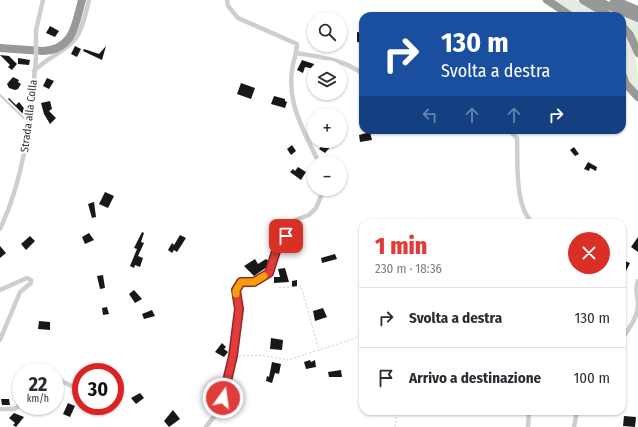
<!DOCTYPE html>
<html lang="it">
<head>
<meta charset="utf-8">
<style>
  body { margin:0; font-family:"Fira Sans Condensed",sans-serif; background:#f7f7f7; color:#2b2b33; height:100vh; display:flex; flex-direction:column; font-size:15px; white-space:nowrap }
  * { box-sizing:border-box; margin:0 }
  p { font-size:13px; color:#7c7c81 }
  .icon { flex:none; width:22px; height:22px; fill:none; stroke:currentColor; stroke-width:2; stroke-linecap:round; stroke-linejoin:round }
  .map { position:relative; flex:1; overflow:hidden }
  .sheet { position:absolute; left:359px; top:219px; width:267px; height:196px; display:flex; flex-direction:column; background:#fff; border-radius:12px; box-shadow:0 1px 3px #0004 }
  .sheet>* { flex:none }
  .guide { position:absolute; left:359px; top:12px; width:267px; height:122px; border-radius:12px; box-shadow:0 1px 3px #0004; background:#1a4fa0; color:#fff; overflow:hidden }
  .tools { position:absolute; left:307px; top:12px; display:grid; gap:8px }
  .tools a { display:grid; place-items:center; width:40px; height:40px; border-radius:50%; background:#fff; box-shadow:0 1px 3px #0004; font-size:20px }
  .speed { position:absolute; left:12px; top:363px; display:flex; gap:8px; font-size:20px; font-weight:700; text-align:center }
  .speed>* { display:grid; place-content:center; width:52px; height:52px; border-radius:50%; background:#fff; box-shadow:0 1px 3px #0004; line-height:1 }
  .speed small { font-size:10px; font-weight:400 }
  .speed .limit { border:6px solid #d22; background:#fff; color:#111 }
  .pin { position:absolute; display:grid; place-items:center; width:34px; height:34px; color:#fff; margin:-17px; border-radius:8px; box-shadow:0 2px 6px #0006 }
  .me { position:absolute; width:44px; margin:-22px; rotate:14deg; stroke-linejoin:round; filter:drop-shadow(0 0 3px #0008) }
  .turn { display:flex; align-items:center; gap:14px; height:84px; padding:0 16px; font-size:18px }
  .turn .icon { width:52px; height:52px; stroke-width:2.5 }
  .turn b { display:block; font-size:28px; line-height:34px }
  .lanes { display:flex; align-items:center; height:38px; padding:0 16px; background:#0003; justify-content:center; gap:20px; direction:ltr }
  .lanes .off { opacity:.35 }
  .round { display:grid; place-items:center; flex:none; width:42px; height:42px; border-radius:21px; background:#f7f7f7 }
  .overview { display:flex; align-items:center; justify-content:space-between; height:68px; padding:0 16px }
  h1 { font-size:24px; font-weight:800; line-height:30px; color:#e03c3a }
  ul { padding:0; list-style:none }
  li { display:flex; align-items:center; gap:12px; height:60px; padding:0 16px; border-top:1px solid #e1e1e2 }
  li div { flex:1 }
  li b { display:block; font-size:15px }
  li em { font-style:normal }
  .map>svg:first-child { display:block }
  .green { fill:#e6ede0 }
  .building { fill:#181818 }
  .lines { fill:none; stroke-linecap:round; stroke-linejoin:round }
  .path { stroke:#cecece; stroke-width:1; stroke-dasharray:2 2; stroke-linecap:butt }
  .lane { stroke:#cecece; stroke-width:2 }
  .street { stroke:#cecece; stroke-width:4.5 }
  .highway { stroke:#989898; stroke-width:8 }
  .street-bridge { stroke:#cecece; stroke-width:4.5 }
  .route-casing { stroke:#922726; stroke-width:10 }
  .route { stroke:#e03c3a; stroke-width:7 }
  .slow { stroke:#f59e0b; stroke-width:7 }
  .labels { text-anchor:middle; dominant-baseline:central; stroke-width:4; stroke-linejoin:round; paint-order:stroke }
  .street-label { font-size:11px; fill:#313131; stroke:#fff }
</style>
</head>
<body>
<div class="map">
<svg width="638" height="427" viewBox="0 0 638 427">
  <rect width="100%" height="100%" fill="#fff"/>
  <path class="green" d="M552,0H575L605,16H576Z
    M608,10L638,22V47L622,22V16H615Z
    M622,29C638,54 638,64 638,94C619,76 622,53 622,29Z"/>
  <path class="building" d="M50,26L59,31L55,37L46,33Z
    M357,32L363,33V43L357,42Z
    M75,46L81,49L77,57L71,54Z
    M106,46L102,60L83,51L84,49L99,54Z
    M0,55L9,56L17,64L12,70L8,67L10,65Z
    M18,58L30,60L29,65L18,64Z
    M302,60L314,64V69L305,67L303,73L297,70Z
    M13,77L19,80L18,82L21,84L18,89L15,90L9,88L7,84Z
    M47,78L54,81L49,89L43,86Z
    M241,83L255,88L251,99L237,94Z
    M274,96L285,99V101L287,102L285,108L271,104Z
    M9,98L16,105L19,102L27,112L24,115L8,99Z
    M50,101L52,109L49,111L56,118L50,124L44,114L41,103Z
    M370,132L372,140L360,142L359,135Z
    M326,141L332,145L325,153L319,149Z
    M292,145L296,151L291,155L287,149Z
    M574,147L579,154L575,156L570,150Z
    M588,162L597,167L596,171L590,168L589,171L584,169Z
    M298,167L306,172L301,180L290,172L293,169L295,171Z
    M105,192L114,196L108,208L99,204Z
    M94,202L96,217L92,218L88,204Z
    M142,232L144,233L141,242L144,243L138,256L143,258L140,267L135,265L134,268L130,266L137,249L134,248Z
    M89,233L94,240L85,244L82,237Z
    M180,235L186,238L177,252L174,250L172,253L168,250L172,243L174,245Z
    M30,236L35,241L26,250L21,244Z
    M638,237V252L631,247Z
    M0,246L6,253L0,258Z
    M335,254L337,259L322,263L321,258Z
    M255,259L258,264L266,259L269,261L267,267L254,276L244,266Z
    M622,260L630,263L625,273L622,272Z
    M285,268L289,282L274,283V277H280L278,269Z
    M103,275L105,288L100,289L97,276Z
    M297,280V286L292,287V281Z
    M134,290L142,299L135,303L129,294Z
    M107,307L109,314L103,315L102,308Z
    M323,308L327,317L315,321L313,311Z
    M152,310L155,316L144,319L142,314Z
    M39,321L50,322V330L38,329Z
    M271,338L283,340L282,350L270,349Z
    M222,343L226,347L224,349L228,352L224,357L215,352Z
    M310,360L311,362L315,360L316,367L306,369L304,362Z
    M272,362L281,364L279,374L275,373L272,383L266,381L267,376L269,377Z
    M341,370L342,377H329L328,372Z
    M209,389L216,395L213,398L207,393Z
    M140,393L144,398L136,404L131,398Z
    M1,399H9L10,405H2Z
    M68,403L75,406L70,417L63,414Z
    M173,410L180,419L169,427L164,421Z
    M14,413L24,417L16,427L13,425L15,423L9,418Z
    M624,416L636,417L635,427L623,426Z"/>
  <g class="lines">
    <path class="path" d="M279,288L301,286L319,350
      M239,356L260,355L288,360L356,338L363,332
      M395,427L397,411"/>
    <path class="lane" d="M0,95L29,123"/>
    <path class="street" d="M227,0L228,6L238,18L297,44L296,53C320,57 343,59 363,74
      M36,42V30L43,0
      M296,53C282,96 301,125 319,163
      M34,71C46,58 67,51 76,38C83,28 86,12 89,0
      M509,130L517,138C518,161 514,207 533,223
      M0,229C26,174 30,117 36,59
      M0,290L27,278L31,280V283L20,292L0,340
      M622,339C629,328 638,317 638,304C638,296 634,289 638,281
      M55,393L62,381L81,391
      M0,409H14L21,405
      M206,427C210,421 217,414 220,407C233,378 235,342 239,311C240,300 232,292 241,282H254L269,273L281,240L286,236L295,220L309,215L316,208L324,189
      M528,427L529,411
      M574,427L577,411"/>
    <path class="highway" d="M547,0L571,16
      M583,0L610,16
      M595,0L638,18
      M614,0L638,10
      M622,26L630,35L638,53
      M0,48L43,51C74,49 75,25 82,0
      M622,74L626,84L638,97"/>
    <path class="street-bridge" d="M36,59V42"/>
  </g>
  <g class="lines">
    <g class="route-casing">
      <path id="route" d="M223,398L233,356L239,309L236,290L241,282H254L269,273L278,245L286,236"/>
    </g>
    <use href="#route" class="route"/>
    <path class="slow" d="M236,294V290L241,282H254L264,276"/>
  </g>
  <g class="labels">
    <g class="street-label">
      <text transform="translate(29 116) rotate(-83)">Strada alla Colla</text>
    </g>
  </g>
</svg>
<div class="tools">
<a><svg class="icon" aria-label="search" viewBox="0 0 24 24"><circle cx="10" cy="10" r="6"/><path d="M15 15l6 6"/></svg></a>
<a><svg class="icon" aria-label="layers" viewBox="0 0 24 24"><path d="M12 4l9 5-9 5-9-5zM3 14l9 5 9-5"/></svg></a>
<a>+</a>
<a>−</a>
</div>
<div class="speed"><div>22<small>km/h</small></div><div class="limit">30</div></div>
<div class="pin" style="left:286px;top:236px;background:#d93025"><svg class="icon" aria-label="arrive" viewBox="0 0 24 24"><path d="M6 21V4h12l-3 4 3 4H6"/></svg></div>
<svg class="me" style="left:223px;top:398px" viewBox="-20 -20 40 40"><circle r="17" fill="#e03c3a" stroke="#fff" stroke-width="3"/><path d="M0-11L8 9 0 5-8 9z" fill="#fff"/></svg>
<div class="guide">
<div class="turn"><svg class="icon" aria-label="right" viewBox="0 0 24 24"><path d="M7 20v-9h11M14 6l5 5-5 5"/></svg><div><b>130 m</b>Svolta a destra</div></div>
<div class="lanes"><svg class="icon off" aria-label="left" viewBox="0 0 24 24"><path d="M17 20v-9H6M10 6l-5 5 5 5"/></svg><svg class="icon off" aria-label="ahead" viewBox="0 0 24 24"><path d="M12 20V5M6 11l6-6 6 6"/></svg><svg class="icon off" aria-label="ahead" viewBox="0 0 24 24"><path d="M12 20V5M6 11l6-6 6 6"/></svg><svg class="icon" aria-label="right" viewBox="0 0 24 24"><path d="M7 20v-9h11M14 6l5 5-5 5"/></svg></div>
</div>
<section class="sheet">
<div class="overview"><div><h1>1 min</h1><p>230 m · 18:36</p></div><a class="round" style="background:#d93025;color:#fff"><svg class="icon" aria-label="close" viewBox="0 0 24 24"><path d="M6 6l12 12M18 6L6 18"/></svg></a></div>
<ul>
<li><svg class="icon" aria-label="right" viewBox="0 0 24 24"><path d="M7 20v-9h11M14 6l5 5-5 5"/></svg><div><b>Svolta a destra</b></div><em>130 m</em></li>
<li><svg class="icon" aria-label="arrive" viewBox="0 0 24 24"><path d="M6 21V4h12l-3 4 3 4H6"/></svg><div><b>Arrivo a destinazione</b></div><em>100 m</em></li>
</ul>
</section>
</div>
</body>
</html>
